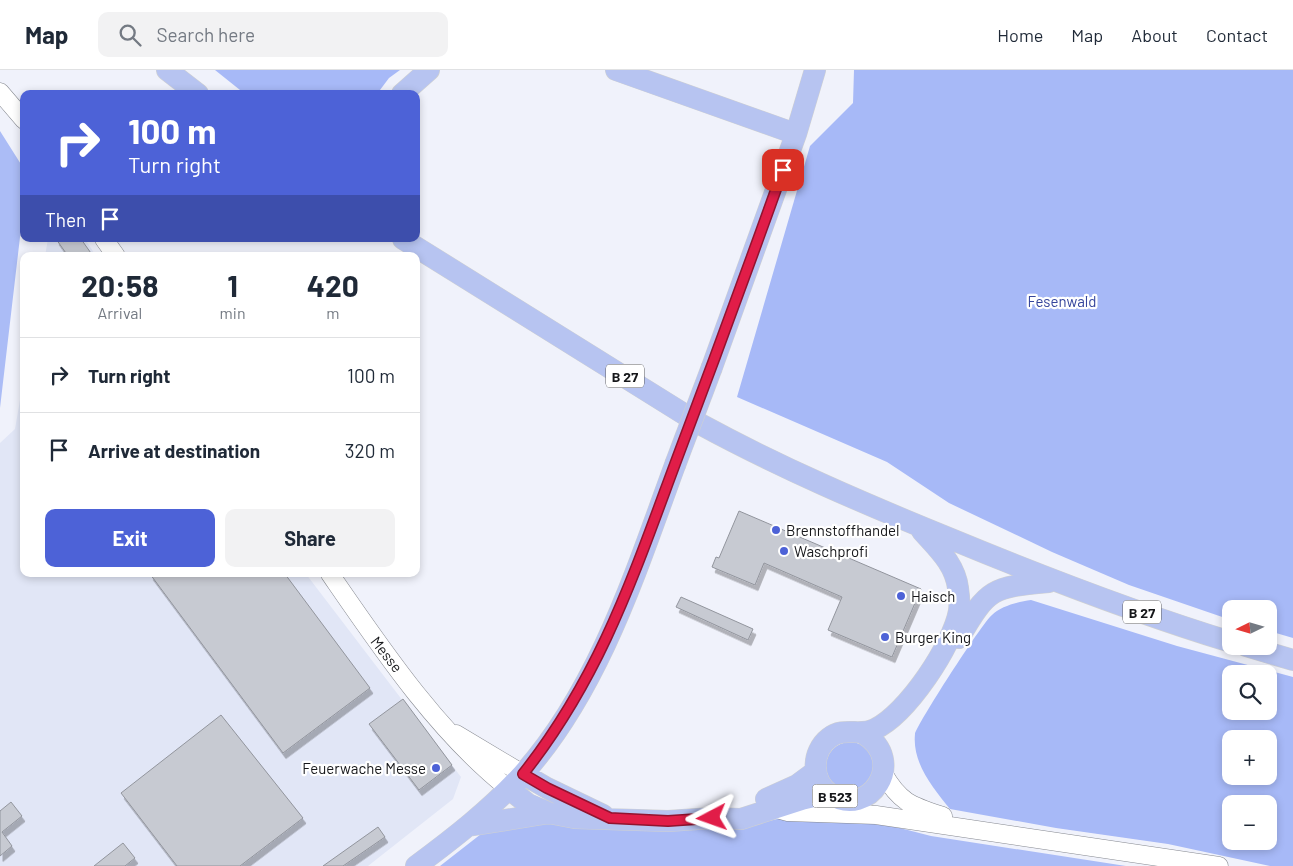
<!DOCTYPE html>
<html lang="en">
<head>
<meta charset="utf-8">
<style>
  body { margin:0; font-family:Barlow,sans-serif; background:#f2f2f3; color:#1f2937; height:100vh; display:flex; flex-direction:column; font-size:19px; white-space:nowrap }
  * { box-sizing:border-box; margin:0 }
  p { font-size:16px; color:#747a83 }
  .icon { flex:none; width:28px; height:28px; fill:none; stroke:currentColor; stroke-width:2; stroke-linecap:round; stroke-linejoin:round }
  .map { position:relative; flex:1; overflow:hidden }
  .details { position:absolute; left:20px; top:182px; width:400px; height:325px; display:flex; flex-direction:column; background:#fff; border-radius:10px; box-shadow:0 2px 8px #0003 }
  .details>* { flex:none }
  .hud { position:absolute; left:20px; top:20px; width:400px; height:152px; border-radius:10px; box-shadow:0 2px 8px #0003; background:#4d62d7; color:#fff; overflow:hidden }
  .needle { width:32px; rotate:265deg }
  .controls { position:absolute; left:1222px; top:530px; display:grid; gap:10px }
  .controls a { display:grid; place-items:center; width:55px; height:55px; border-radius:10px; background:#fff; box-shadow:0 2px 8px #0003; font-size:25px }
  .pin { position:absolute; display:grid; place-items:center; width:42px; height:42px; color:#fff; margin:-21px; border-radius:10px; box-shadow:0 2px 8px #0006 }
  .me { position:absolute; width:55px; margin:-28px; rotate:266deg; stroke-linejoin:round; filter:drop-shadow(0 0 4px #0008) }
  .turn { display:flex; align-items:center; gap:18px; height:105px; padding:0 25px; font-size:22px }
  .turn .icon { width:65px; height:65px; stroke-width:2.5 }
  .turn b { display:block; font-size:35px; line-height:42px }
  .then { display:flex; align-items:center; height:48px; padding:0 25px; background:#0003; gap:10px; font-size:19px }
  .eta { display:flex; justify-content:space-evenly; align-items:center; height:85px; text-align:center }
  .eta b { font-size:30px; font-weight:700; line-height:35px }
  .action { display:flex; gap:10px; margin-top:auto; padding:10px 25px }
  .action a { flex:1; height:58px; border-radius:10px; background:#4d62d7; color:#fff; font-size:20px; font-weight:700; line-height:58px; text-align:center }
  .action a+a { background:#f2f2f3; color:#1f2937 }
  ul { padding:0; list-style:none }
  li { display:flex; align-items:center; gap:15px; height:75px; padding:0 25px; border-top:1px solid #e0e1e3 }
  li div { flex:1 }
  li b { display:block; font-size:19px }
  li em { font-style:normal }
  header { display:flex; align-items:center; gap:30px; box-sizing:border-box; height:70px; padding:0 25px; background:#fff; border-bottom:1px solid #e0e1e3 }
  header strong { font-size:24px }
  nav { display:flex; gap:28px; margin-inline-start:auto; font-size:18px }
  .search { width:350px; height:45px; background:#f2f2f3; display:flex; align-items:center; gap:12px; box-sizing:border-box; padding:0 18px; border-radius:10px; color:#747a83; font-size:19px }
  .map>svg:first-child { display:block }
  .built { fill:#e1e6f6 }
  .green { fill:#abbcf6 }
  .forest { fill:#a7b9f7; fill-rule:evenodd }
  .building { fill:#c7cad2; stroke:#92959d; filter:url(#shadow) }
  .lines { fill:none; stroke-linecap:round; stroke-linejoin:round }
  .minor-casing { stroke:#868990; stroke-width:19 }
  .major-casing { stroke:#d0d1d1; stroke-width:22 }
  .minor { stroke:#fff; stroke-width:18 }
  .major { stroke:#b7c4f1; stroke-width:21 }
  .major-bridge-casing { stroke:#d0d1d1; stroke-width:22; stroke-linecap:butt }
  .major-bridge { stroke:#b7c4f1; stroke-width:21 }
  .route-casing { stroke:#92132f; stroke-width:12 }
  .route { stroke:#e11d48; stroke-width:9 }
  .poi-dot { fill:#4d62d7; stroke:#fff; stroke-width:2 }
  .labels { text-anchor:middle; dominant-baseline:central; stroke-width:4.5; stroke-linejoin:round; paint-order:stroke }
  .shield { fill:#fff; stroke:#5c5d5f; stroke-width:1 }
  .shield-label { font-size:14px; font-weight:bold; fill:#16171a }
  .park-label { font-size:15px; fill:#35459c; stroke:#fff }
  .poi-label { font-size:15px; fill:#16171a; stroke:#fff; text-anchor:start }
  .street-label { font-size:15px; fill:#16171a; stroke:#fff }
</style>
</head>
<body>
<header>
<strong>Map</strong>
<div class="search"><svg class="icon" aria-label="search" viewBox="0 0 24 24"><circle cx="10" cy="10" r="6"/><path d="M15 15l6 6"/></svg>Search here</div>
<nav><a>Home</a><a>Map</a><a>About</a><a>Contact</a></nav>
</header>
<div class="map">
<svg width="1293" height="796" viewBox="0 0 1293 796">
  <defs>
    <filter id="shadow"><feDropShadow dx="3" dy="5.5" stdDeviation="0" flood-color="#0004"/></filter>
  </defs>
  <rect width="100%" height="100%" fill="#f0f2fb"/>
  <path class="built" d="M48,169H85L96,186H45Z
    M24,307V504H306L461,707L453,729L368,796H0V373L15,359Z"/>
  <path class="green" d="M0,61L24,99V133L0,338Z
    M826 696a24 24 0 1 1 48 0a24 24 0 1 1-48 0Z
    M811,746L861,748L931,766L1126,796H440L481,764L517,750L751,755L777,749Z"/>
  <path class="forest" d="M215,0H400L389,8L377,24H245Z
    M854,0H1293V568L1269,561V539H1231V550L1129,515L1052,482L949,433L887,392L737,327L810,76L853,33Z
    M1031,530L1177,576L1293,607V796H1270L1168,774L1056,758L950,739C933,718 912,693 915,664C916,656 982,553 992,545C1001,536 1018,532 1031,530ZM1231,604H1269V641H1231ZM1231,669H1269V706H1231ZM1231,734H1269V771H1231Z"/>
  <path class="building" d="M56,169H81L93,186H68Z
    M739,441L921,519L892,587L828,560L842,527L764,493L755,515L712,497L716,487L719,488Z
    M150,504H285L370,618L283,683Z
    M681,527L753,559L748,570L676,537Z
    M403,629L452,695L419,720L369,654Z
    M221,645L303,748L240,796H177L121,723Z
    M11,732L22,746L2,762L12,776L0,786V741Z
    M378,757L385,767L343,796H323Z
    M123,773L135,788L125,796H94Z"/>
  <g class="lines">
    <g class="minor-casing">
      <path id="minor" d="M0,22L24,50
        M104,169L116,186
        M330,504C381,578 438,663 509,719
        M456,664L523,704
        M883,703C900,733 912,736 943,746
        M777,739L788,742L876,745L1219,796"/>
    </g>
    <g class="major-casing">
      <path id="major" d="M167,0L198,24
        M616,0L796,64
        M402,24L429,0
        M403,169L700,354C781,398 865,434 951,469C1043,507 1136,543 1231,572
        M712,297L796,64L815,0
        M959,568C988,518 992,517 1049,512
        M1246,576L1293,590
        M864,664C908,691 869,750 830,724C811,711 811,682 829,668C844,656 860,667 875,659C907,644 953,575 959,541C960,534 959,525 958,518C955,494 938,479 922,461
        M523,704L547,718L603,745
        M509,719L528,734L549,743L575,748L668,751L712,748L741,749L803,729L829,723
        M766,729L797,715L816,701
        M468,756L549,743
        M416,796C454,768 491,739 523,704C599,619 636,501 675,395"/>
    </g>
    <use href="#minor" class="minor"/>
    <use href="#major" class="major"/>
    <g class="major-bridge-casing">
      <path id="major-bridge" d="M675,395L712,297"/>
    </g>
    <use href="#major-bridge" class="major-bridge"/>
  </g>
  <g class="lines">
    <g class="route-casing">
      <path id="route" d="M712,748L668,751L610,748L547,718L523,704C600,607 633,507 675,394C712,296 748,198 783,100"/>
    </g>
    <use href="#route" class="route"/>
  </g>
  <g class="poi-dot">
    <circle cx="776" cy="460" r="5"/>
    <circle cx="784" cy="481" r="5"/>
    <circle cx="901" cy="526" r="5"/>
    <circle cx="885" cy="567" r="5"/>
    <circle cx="436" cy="698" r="5"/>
  </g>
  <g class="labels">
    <g class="shield">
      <rect x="606" y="294.5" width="38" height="23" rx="4"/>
      <rect x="1123" y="530.5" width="38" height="23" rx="4"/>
      <rect x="812.5" y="714.5" width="45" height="23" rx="4"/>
    </g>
    <g class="shield-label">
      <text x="625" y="306">B 27</text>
      <text x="1142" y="542">B 27</text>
      <text x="835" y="726">B 523</text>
    </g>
    <g class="park-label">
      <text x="1062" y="231">Fesenwald</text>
    </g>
    <g class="poi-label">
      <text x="786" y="460">Brennstoffhandel</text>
      <text x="794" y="481">Waschprofi</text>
      <text x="911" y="526">Haisch</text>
      <text x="895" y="567">Burger King</text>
      <text x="426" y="698" text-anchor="end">Feuerwache Messe</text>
    </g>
    <g class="street-label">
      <text transform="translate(387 584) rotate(52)">Messe</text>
    </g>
  </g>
</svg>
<div class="controls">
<a><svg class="needle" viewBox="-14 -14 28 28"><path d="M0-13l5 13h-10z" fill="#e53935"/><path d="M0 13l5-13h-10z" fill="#747a83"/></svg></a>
<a><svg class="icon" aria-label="search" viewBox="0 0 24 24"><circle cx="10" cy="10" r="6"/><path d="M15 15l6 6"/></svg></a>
<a>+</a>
<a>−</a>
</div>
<div class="pin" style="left:783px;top:100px;background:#d93025"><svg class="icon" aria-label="arrive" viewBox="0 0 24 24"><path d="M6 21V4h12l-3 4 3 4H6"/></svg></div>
<svg class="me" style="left:712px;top:748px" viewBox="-20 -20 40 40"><path d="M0-17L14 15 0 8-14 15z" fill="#e11d48" stroke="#fff" stroke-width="4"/></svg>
<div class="hud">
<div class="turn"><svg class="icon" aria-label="right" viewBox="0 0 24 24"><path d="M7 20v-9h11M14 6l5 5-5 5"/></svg><div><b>100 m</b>Turn right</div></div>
<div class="then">Then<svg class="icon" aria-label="arrive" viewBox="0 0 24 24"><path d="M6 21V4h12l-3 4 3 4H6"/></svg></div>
</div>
<section class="details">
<div class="eta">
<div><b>20:58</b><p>Arrival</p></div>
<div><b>1</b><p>min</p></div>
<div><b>420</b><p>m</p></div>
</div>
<ul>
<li><svg class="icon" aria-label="right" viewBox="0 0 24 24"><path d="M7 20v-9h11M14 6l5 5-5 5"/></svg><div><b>Turn right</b></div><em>100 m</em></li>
<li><svg class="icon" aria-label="arrive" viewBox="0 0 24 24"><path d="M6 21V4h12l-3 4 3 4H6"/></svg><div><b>Arrive at destination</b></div><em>320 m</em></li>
</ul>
<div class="action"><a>Exit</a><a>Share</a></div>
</section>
</div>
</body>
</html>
